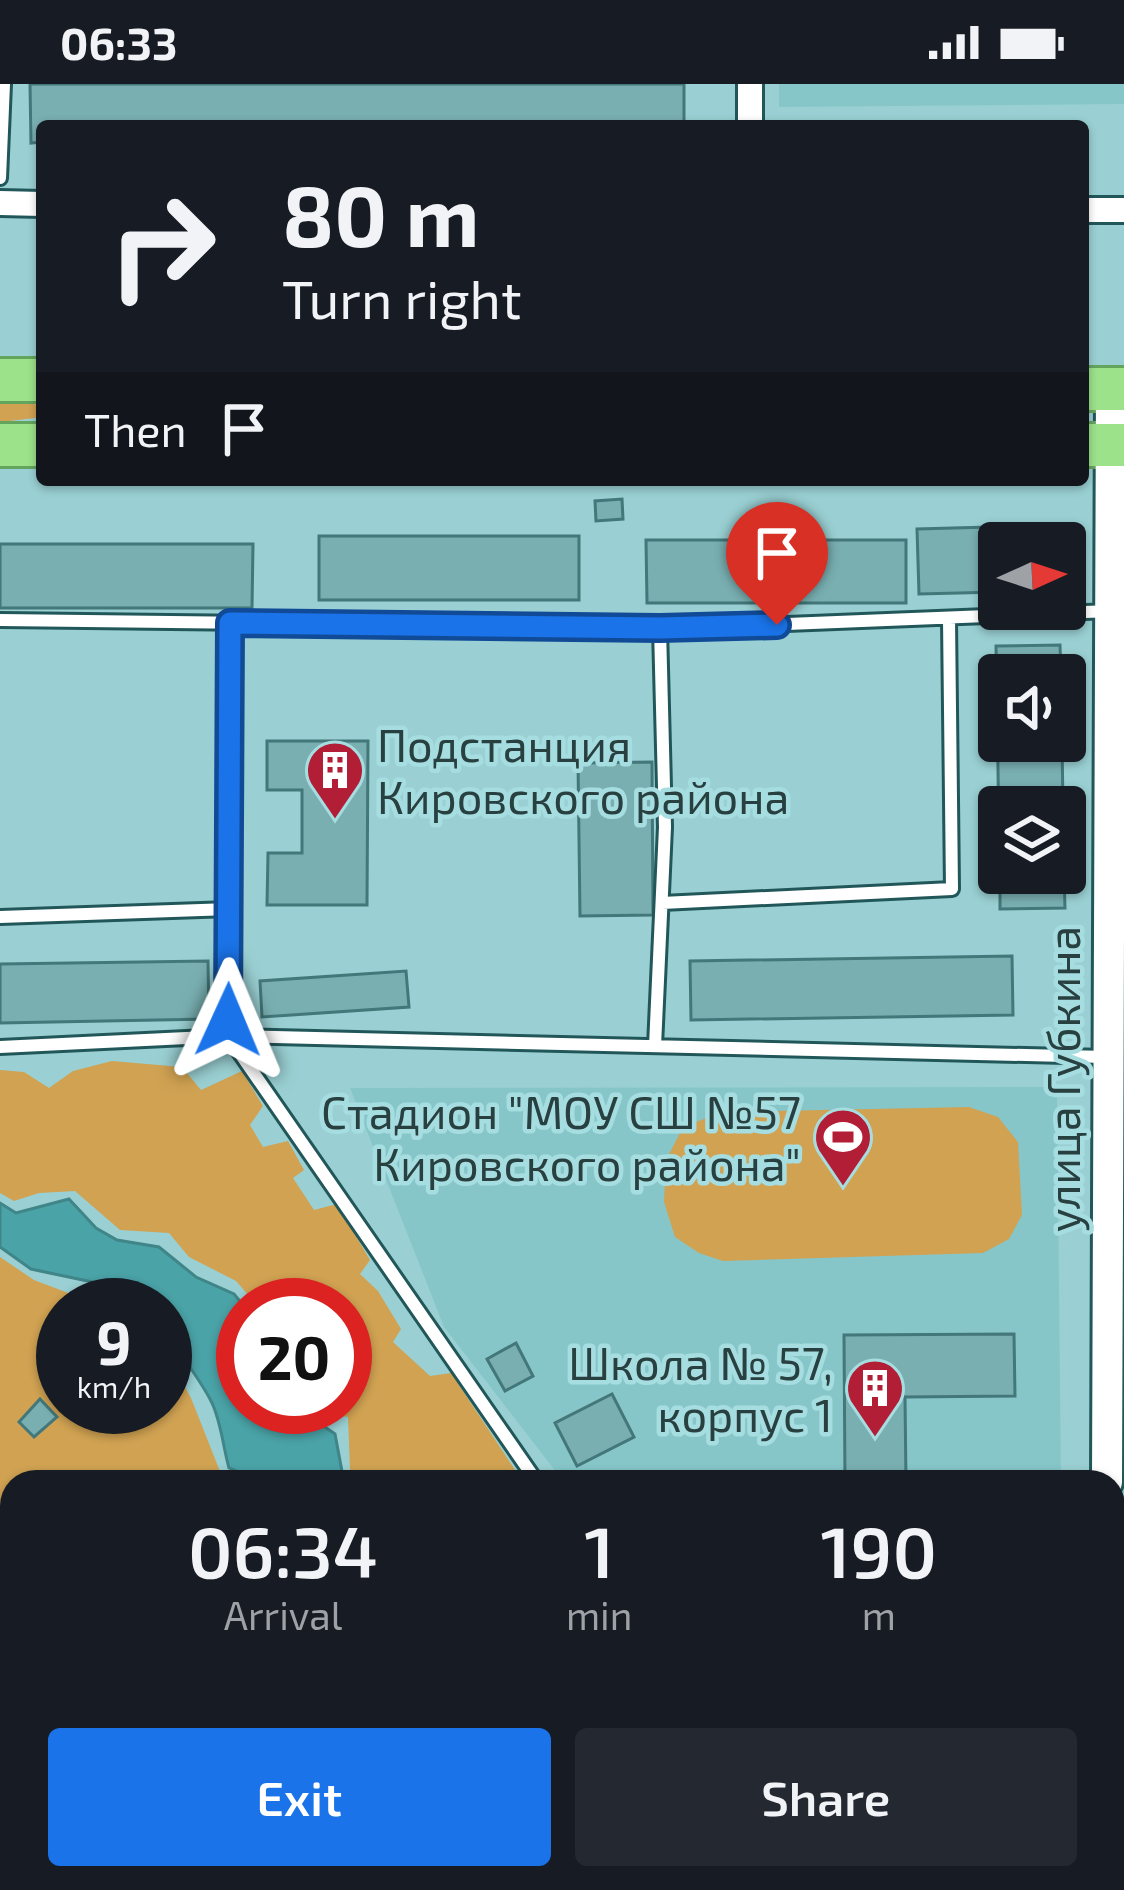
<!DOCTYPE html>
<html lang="en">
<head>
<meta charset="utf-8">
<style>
  body { margin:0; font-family:"Exo 2",sans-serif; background:#242831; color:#f1f3f6; height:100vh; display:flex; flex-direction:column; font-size:45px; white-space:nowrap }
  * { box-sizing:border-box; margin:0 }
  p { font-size:39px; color:#9ea1a6 }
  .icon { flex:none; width:66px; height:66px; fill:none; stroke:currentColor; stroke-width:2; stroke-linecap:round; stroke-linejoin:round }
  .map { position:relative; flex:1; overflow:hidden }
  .panel { position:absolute; left:0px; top:1386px; width:1125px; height:420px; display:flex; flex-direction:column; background:#171b24; border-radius:36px 36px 0 0; box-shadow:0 3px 9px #0004 }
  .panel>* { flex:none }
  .banner { position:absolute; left:36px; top:36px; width:1053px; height:366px; border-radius:12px; box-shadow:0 3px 9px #0004; background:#171b24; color:#f1f3f6; overflow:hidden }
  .needle { width:78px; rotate:87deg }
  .tools { position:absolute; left:978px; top:438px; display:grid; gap:24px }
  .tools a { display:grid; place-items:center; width:108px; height:108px; border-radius:12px; background:#171b24; box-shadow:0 3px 9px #0004; font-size:60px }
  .speed { position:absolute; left:36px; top:1194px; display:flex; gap:24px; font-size:60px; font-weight:700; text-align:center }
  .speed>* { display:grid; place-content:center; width:156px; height:156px; border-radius:50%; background:#171b24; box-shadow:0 3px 9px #0004; line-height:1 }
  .speed small { font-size:30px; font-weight:400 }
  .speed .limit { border:18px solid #d22; background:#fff; color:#111 }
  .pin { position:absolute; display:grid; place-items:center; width:102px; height:102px; color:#fff; margin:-123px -51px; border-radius:50% 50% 50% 0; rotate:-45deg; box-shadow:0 0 12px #0007 }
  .pin .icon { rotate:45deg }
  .me { position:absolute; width:132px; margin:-66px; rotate:1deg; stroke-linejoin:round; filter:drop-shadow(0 0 9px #0008) }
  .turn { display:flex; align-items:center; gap:42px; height:252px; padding:0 48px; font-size:54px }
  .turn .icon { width:156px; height:156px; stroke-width:2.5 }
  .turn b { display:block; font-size:84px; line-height:102px }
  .then { display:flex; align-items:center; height:114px; padding:0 48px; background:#0003; gap:24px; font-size:45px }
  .eta { display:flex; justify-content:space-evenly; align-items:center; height:204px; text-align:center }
  .eta b { font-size:72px; font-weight:600; line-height:84px }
  .cta { display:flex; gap:24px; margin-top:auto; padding:24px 48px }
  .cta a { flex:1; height:138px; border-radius:12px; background:#1a73e8; color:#fff; font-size:48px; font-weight:600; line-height:138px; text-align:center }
  .cta a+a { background:#242831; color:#f1f3f6 }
  .status { display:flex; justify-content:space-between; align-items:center; height:84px; padding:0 60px; background:#171b24; direction:ltr }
  .status svg { height:33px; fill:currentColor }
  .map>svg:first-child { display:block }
  .built { fill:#86c6c9 }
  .green { fill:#d0a252 }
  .water { fill:#4aa3a7; stroke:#408588; stroke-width:3 }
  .building { fill:#79afb1; stroke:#43777a; stroke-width:3 }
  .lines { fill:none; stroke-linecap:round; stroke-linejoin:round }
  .service-casing { stroke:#22575a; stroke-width:18 }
  .minor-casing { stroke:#22575a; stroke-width:30 }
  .tertiary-casing { stroke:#22575a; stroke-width:36 }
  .trunk-casing { stroke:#64a55e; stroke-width:48 }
  .service { stroke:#fff; stroke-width:12 }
  .minor { stroke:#fff; stroke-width:24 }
  .tertiary { stroke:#fff; stroke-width:30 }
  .trunk { stroke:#9ce28a; stroke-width:42 }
  .route-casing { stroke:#114b97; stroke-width:30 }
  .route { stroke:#1a73e8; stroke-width:21 }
  .labels { text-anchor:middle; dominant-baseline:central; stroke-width:9; stroke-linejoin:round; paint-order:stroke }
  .poi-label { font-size:45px; fill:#294041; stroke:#a6dde0; text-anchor:end }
  .street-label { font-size:45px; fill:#294041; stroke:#a6dde0 }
</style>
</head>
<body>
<div class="status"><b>06:33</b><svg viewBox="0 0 49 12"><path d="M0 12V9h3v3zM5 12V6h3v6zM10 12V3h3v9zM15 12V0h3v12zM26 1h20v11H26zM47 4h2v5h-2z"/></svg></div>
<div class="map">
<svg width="1124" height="1806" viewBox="0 0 1124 1806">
  <rect width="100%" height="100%" fill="#9ad0d3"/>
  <path class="built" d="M779,0H1124V20L779,23Z
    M1057,1003L1061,1398H564L444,1243L350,1004Z"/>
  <path class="green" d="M0,318L35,320L39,327L36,334L0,338Z
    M112,977L182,983L201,1006L242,987L263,1022L250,1041L263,1063L288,1057L304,1086L293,1094L314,1126L337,1120L370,1176L360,1190L378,1207L401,1245L393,1258L430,1292L451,1289L523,1398H355L350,1387L348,1333L329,1330L325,1323H345V1221H257L236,1197L189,1173L169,1149L120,1146L75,1107L39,1109L14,1117L0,1109V986L24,988L49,1004L73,987Z
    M969,1023L998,1033L1018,1058L1022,1131L1009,1155L983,1169L723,1177L699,1169L675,1153L664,1118L666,1076L683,1043L722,1028Z
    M0,1173L34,1196L100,1221H63V1323H165V1266L191,1314L221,1390L236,1398H12V1568L0,1580L4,1453L0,1450Z
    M291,1794H496L500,1806H299Z
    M532,1794H626L607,1806H529Z"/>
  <path class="water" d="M69,1115L96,1144L117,1156L159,1163L196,1193L234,1210L243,1221V1323H314L322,1341L335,1350L344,1398H262L229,1384C223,1363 221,1336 211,1317C195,1285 165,1258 165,1221H138L97,1199L31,1185L0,1163V1119L16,1129Z"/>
  <path class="building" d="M30,0H684V42H42V58L31,59Z
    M622,415L623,435L596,437L595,417Z
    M1060,441L1061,459H999V508L919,510L917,445Z
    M319,452H579V516H319Z
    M646,456H906V519H647Z
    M0,460H253L252,524H0Z
    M1060,561L1061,591H999V657H1062L1063,723H999V749L996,562Z
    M267,657H368L367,821H267L268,769H302V706H267Z
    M652,678L653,831L580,832L578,679Z
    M1000,789H1064L1065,824L1000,825Z
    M1012,872L1013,931L691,936L690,877Z
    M208,877L209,935L0,939V880Z
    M406,887L409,923L262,933L260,897Z
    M1014,1250L1015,1312L905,1313L906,1398H845L844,1251Z
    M516,1259L533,1292L505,1307L487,1275Z
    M612,1310L634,1353L577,1382L555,1339Z
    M40,1315L57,1333L34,1353L19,1338Z
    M12,1577V1619L3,1626L0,1587Z
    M51,1798L53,1806H24L23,1804Z"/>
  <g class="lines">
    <g class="service-casing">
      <path id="service" d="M0,94L4,0
        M0,536L690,544L1111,527
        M230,539L228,952L537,1398
        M662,819L952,805L949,535
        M0,833L230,825
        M655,962L665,743L660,544
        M0,963L228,952L1106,973
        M1113,1479H1124
        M760,1794L767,1804L777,1806"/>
    </g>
    <g class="minor-casing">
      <path id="minor" d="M750,42V0
        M0,119L42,120
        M1083,126H1124
        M0,1688L12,1702
        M0,1719L12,1718
        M84,1794L93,1806"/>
    </g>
    <g class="tertiary-casing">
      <path id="tertiary" d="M1107,1398L1111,305
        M1113,1694L1116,1806"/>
    </g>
    <g class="trunk-casing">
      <path id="trunk" d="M0,296H42
        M1083,305H1124
        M0,361H42
        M1083,361H1124"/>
    </g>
    <use href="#service" class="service"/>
    <use href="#minor" class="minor"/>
    <use href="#tertiary" class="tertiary"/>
    <use href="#trunk" class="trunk"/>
  </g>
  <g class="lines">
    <g class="route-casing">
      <path id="route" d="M228,936L230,539L660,544L777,541"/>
    </g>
    <use href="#route" class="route"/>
  </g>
  <defs>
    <g id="building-pin" transform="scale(3)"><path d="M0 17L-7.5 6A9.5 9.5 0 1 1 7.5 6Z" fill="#b11e35" stroke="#a6dde0"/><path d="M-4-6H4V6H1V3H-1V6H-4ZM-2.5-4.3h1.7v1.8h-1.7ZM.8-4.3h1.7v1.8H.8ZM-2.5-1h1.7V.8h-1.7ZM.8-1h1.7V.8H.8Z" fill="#fff"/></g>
    <g id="stadium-pin" transform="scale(3)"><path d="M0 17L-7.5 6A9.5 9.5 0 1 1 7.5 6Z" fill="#b11e35" stroke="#a6dde0"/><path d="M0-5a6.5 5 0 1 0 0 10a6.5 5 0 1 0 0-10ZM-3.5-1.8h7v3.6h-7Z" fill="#fff"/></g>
  </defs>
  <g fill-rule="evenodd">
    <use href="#building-pin" x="335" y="686"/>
    <use href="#stadium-pin" x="843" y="1053"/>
    <use href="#building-pin" x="875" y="1304"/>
  </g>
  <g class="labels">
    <g class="poi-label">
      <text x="377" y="660" text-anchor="start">Подстанция<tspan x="377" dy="52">Кировского района</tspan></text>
      <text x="801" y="1027">Стадион "МОУ СШ №57<tspan x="801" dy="52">Кировского района"</tspan></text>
      <text x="833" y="1278">Школа № 57,<tspan x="833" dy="52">корпус 1</tspan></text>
    </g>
    <g class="street-label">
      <text transform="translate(1062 995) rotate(-90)">улица Губкина</text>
    </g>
  </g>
</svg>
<div class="tools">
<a><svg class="needle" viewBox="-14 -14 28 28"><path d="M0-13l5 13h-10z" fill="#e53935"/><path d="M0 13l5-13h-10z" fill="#9ea1a6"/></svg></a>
<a><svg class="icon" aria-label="sound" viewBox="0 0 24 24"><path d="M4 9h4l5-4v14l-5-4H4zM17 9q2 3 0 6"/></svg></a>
<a><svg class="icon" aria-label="layers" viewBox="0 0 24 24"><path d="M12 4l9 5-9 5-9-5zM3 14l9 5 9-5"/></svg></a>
</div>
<div class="speed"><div>9<small>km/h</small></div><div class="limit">20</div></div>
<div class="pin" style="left:777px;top:541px;background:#d93025"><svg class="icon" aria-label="arrive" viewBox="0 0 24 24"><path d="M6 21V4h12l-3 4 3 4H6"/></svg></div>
<svg class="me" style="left:228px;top:936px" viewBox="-20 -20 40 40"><path d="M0-17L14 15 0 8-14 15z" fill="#1a73e8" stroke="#fff" stroke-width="4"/></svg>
<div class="banner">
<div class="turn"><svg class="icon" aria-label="right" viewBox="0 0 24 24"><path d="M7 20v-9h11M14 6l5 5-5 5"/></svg><div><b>80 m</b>Turn right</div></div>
<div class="then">Then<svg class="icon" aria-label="arrive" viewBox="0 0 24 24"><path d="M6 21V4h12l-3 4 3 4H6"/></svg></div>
</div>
<section class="panel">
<div class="eta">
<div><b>06:34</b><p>Arrival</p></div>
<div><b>1</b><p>min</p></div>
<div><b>190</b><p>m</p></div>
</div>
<div class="cta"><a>Exit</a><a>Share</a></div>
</section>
</div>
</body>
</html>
